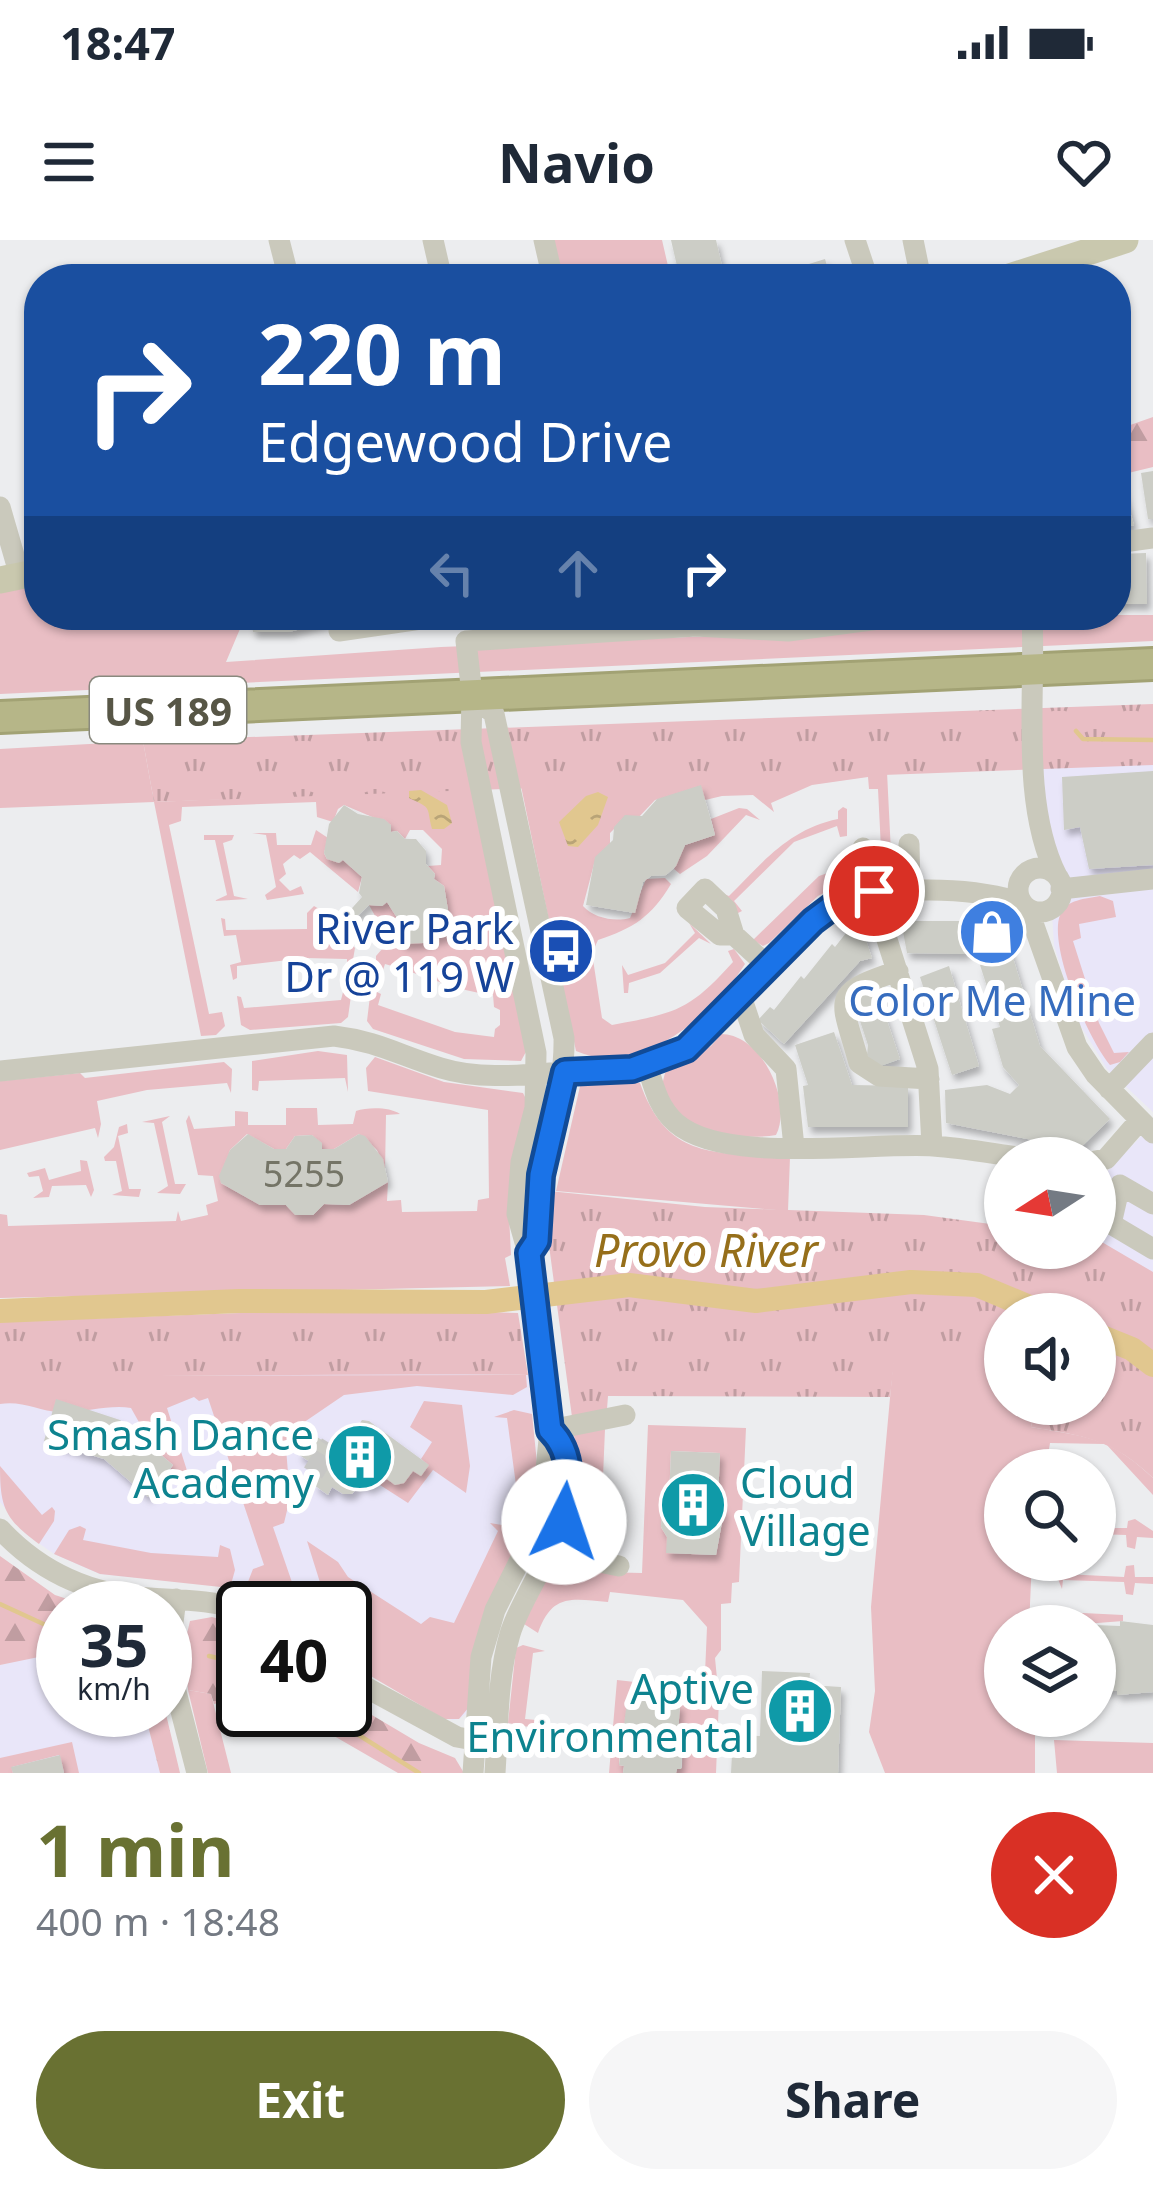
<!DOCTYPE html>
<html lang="en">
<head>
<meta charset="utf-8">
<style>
  body { margin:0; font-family:"Noto Sans",sans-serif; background:#f6f6f7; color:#1f2937; height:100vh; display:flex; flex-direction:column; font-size:45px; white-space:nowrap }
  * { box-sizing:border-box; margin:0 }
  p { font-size:39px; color:#747a83 }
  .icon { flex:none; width:66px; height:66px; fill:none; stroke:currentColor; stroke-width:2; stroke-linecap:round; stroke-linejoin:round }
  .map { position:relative; height:1533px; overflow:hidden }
  .drawer { display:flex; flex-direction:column; background:#fff; flex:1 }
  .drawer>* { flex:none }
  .banner { position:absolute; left:24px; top:24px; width:1107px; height:366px; border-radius:48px; box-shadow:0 3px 9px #0004; background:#1a4fa0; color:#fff; overflow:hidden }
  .needle { width:78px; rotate:258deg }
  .tools { position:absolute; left:984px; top:897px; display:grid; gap:24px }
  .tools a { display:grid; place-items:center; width:132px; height:132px; border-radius:50%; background:#fff; box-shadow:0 3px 9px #0004; font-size:60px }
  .speed { position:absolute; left:36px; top:1341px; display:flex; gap:24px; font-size:60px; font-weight:700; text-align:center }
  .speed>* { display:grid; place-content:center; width:156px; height:156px; border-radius:50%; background:#fff; box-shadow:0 3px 9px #0004; line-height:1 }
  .speed small { font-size:30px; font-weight:400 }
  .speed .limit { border:6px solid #111; border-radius:18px; background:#fff; color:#111 }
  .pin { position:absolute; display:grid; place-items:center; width:102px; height:102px; color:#fff; margin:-51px; border:6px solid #fff; border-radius:50%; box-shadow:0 3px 12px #0007 }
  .me { position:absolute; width:132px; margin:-66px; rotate:4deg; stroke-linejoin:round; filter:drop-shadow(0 0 9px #0008) }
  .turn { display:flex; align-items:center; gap:42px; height:252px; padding:0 36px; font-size:54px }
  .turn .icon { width:156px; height:156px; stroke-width:2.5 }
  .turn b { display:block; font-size:84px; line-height:102px }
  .lanes { display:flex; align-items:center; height:114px; padding:0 36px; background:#0003; justify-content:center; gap:60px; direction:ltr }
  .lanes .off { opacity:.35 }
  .round { display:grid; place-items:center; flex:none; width:126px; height:126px; border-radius:63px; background:#f6f6f7 }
  .headline { display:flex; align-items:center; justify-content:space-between; height:204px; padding:0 36px }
  h1 { font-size:72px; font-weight:700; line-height:90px; color:#697132 }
  .button { display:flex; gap:24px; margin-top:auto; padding:24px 36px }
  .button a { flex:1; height:138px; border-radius:72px; background:#697132; color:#fff; font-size:48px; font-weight:700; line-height:138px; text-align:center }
  .button a+a { background:#f6f6f7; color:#1f2937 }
  .status { display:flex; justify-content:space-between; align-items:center; height:84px; padding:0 60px; background:#fff; direction:ltr }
  .status svg { height:33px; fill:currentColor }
  header { display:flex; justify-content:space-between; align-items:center; height:156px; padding:0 36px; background:#fff; font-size:54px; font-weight:700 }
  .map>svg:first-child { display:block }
  .commercial { fill:#e9e6f9 }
  .grass { fill:#e9bec4; fill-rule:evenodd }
  .forest { fill:url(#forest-firs) }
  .park { fill:url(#park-tufts) }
  .water { fill:url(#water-ripples) }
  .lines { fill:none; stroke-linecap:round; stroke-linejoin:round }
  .stream { stroke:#e1c78f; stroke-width:4.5 }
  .river { stroke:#e1c78f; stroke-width:24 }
  .building { fill:#cccdc6; filter:url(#shadow) }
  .minor-tunnel { stroke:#c7c7c5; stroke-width:21; stroke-dasharray:21 10; stroke-linecap:butt }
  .highway-casing { stroke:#a2a274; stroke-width:36 }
  .minor { stroke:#cac9bc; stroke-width:21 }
  .major { stroke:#c9c8ae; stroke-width:27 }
  .highway { stroke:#b6b688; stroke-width:30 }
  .route-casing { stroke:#114b97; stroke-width:30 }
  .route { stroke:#1a73e8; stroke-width:21 }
  .labels { text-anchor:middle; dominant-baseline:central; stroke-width:12; stroke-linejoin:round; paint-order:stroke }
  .number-label { font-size:36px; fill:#747466 }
  .shield { fill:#fff; stroke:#89897e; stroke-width:3 }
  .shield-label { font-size:39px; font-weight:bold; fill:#575646 }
  .transit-label { font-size:42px; fill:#164399; stroke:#fff; text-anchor:end }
  .shop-label { font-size:42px; fill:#366cbe; stroke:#fff }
  .culture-label { font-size:42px; fill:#0d838f; stroke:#fff; text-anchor:end }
  .water-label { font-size:45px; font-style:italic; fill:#966f1a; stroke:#fff }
</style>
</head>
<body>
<div class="status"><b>18:47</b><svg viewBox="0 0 49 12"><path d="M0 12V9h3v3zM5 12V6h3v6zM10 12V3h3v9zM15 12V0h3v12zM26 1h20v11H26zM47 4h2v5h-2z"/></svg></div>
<header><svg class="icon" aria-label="menu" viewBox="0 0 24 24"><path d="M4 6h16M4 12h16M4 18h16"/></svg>Navio<svg class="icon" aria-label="heart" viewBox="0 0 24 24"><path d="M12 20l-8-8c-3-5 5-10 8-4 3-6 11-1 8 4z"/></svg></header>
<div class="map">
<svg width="1153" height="1533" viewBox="0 0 1153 1533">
  <defs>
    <pattern id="forest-firs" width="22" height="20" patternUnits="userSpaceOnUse" patternTransform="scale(3)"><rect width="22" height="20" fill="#e9bec4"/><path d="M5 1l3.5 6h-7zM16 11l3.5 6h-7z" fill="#c09da1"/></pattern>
    <pattern id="park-tufts" width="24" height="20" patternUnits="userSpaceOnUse" patternTransform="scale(3)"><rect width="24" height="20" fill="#e9bec4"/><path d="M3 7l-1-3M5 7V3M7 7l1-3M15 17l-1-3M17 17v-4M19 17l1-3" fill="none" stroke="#c09da1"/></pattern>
    <pattern id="water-ripples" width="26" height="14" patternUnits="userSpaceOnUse" patternTransform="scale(3)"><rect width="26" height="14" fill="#e1c78f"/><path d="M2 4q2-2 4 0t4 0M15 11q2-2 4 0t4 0" fill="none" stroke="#b9a477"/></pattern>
    <filter id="shadow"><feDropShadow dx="3.5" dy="6" stdDeviation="3" flood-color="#0004"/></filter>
  </defs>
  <rect width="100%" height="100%" fill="#ecedef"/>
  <path class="commercial" d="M1153,523V872L1107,829L1076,778L1054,705L1043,528Z
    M1153,884V1034L1095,1000V964L1105,934Z
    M320,1132L528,1135L539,1243L466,1474L459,1479L452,1480L345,1421V1368H276L255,1355L223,1346L100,1334L54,1314L26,1294L0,1262V1136L185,1137Z
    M57,1411L63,1412V1470H144L160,1533H0V1425Z"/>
  <path class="grass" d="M554,0H662L671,39H563Z
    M39,345V375H253L245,377L226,422L441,407L791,393L790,375H1153V401L0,454V353Z
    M143,501L154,562L473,548L528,808L521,821L464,819L373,789L367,781L370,756L377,752L381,754L378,765L455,792L494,797L495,789L500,785V770L494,767L493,755C456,751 422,734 385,724L382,733L376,734V716L389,701L369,665L382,666L387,662L401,684L397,688L423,703L452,694L444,646L434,639L435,634L428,626L441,625L442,609L423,590H410L405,599L397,591L391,592V585L344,565L338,569L333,582L317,577L316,562L182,567L181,581L169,585L209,774L222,772L225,786L216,795L201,796L154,562L0,568V509Z
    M887,532L892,633L876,634L870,618L881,609L878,549H869L868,537L812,545L771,563L774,572L753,555L722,556L701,561L694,550L655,560L636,580L622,581L610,593V606L594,624L583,666C594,678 614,682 630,678L646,639L665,638L671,644C651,677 634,688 598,700L592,713L602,778L612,785C676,773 689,771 733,722L728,711L734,709L745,724C713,775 639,839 576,811L521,546Z
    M843,567L847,569V596L840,597L837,586L794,602L734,661L742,671L736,674L721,653L729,656C763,622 789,589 838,579V571Z
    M739,568L747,569L760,580L746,575L707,616L680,634L674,629L685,605L715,595L711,579Z
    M316,590L328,598L324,613L327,619L343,620L362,637L358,652L310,612L300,619L294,615L283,624L286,634L279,640L290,651L301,646L304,654L267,660L265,655L276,647L266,595L252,593H276L277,605H311Z
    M204,595H234L232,600L223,603L234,656L248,659L214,661L227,655L215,600H204Z
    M846,615L851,618L853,632L848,640L818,656L769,703L763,706L753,700L819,636L845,627Z
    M1100,656L1113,661L1116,677L1079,684L1081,698L1073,701L1099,783L1114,813L1129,812L1120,822L1110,825C1089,801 1048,707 1060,675C1066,659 1086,659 1100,656Z
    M314,666L321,670L314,679L329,693L336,687L355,708L351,731L347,729V719L305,718L237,726V738L233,740L230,725L241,722L236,695L224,696L221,678L225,679L226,690L307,689V673Z
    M689,683L711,704L699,698L660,733L629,743L628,753H624L622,725L628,735L665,723L695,693Z
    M344,748L351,756L348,777L341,783L250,790L241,785L237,756L241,757L244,768L341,760Z
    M721,794C762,794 793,862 776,895C752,899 710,897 689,885C675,876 668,859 662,845L665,833L711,806Z
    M318,811L347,815L348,852L345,838L259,841L258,851L252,850V821Z
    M375,817L444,842L523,853L527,861L509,975L511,1015L505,1018L510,1046L0,1058V974L7,975L8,986L176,981L178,971L181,981L208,975L206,965L218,961L213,936L198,935L186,881L189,875L194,889L235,886V871L248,872V885H286V868H317L318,885L353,884L356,871C368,867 390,867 400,874L386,875L385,931L377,910L359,894L334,909H322L312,895L295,896L286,909H274L247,894L230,910L221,943L260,965H286L296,975H313L324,964L349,965L388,942L387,961L401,960L402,972L477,971L478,960L489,958L488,870L368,851L366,828Z
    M224,822L232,829L231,853L227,843L147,850L97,861L101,884L98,898L95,888L0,910V841L80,833L85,838Z
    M581,842L640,843C668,922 718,912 790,917L788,971L556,951Z
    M170,876L162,882L175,944H186L180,954L157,953L168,946L154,883L142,882Z
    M127,884L128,893L118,896L129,949H141L139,957L112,955L122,951L116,921H105L104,917L114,907L119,887Z
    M80,920L87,921L94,950L91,957L86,945L52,946L49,957L33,958L43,951L39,936L29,937L27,933L45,928L49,940L81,931Z
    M920,1113L1005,1119V1164H1036L1031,1187C1088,1197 1110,1197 1153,1238V1255L1106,1204L1050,1203L1048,1215L1036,1216L1035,1230H1005V1320H1032L1029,1386H1005V1476H1035V1533H885L869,1492L875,1451L871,1367L894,1114Z
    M526,1135L527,1147L513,1155L417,1146L344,1155L300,1185L286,1208L290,1258L284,1283L273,1287L296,1354L309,1353L312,1368H276L244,1352L253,1329L264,1325L208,1158L199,1161L194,1157L167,1168L190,1240H206L204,1245C188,1248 179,1244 166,1236L173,1225L140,1197V1184L131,1168C110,1164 84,1173 60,1172C39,1171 21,1160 0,1164V1136Z
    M424,1161L462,1165L470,1226L466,1253L433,1230L408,1263L380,1245L387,1239L428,1225L421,1219L432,1202L410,1187Z
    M514,1170L532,1174L539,1243L536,1263L469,1467L459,1479H444L345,1421V1368H328L307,1301L338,1322L348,1337L421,1384L430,1377L454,1383L498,1291L490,1283L502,1285L516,1245L507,1178L494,1177Z
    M648,1185L746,1188L739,1342L732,1343L731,1363L721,1364V1410L715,1418L719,1459L716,1533H676L677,1529L682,1528L683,1496L678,1495L680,1465L670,1464V1456L639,1454L625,1491L621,1492L619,1525L624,1526L623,1533H609L617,1440L688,1448V1455L704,1457L707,1387L683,1360L610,1352L608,1362C572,1359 552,1353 538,1393L524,1384L578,1223L574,1195L605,1189L599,1332L642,1333ZM671,1211L720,1213L718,1261L724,1272L716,1315L667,1313V1297L661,1287L662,1269L669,1259Z
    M0,1226L42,1275L52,1267L55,1271L54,1281L39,1304C5,1279 0,1268 0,1226Z
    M1135,1279L1153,1291V1298L1137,1297L1135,1309L1127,1307L1126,1295L1095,1294V1288H1127L1128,1281Z
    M80,1286L86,1289L83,1300L151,1313L218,1317L220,1305L230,1309L235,1330L230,1348L100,1334L54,1314L69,1290Z
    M1059,1323L1064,1324V1334L1124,1337L1126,1326L1134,1325L1135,1337H1153V1344L1135,1343L1133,1355L1126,1354L1124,1342L1063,1340L1062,1349L1056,1334Z
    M1063,1372L1123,1375V1381L1059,1386Z
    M523,1405L545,1411L533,1413L525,1479L536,1480L534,1488L508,1483L516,1408Z
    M188,1450L211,1454L231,1533H208Z
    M1054,1500L1153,1503V1533H1057Z
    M72,1502L79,1533H64L59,1515L12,1527L13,1533H0V1518Z"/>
  <path class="forest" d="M1153,177V227L1116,236V190Z
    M0,1316L55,1355L95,1368H63V1412L0,1425Z
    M212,1377L243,1386V1443L234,1460L214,1464L211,1454L188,1450L184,1406L190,1381Z
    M345,1459L419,1503L455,1518L464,1533H398L289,1470H345Z
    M144,1470H165L180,1533H160Z"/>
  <path class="park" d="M1153,464V525L154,562L143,501Z
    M549,951L705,967L924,975L1005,986V1008H1095V998L1153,1032V1238C1112,1199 1085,1196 1031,1187L1036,1164H1095V1074H1005V1119L895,1114L890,1157L608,1156L607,1169L572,1177L548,998Z
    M487,1072L518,1073L528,1135C352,1133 176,1137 0,1136V1082L240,1073Z"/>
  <path class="water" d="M421,550L447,565L452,583L444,589H432C426,566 433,569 409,558V551Z
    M598,552L608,557L598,585L578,607L568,606L559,582L586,556Z"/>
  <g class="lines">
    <path class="stream" d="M1076,491L1083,499L1153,500
      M0,1364L63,1393
      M209,1416L243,1424
      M319,1470L419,1533"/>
    <path class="river" d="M0,1071L239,1061L486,1062L629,1045L756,1061L911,1042L977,1045L1046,1074
      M1095,1094L1132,1109L1153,1125"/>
  </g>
  <path class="building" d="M671,0H716L725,39H680Z
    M825,19L831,39H782L780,33Z
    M1153,231V279H1148L1141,233Z
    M1120,239L1134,285L1116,290V241Z
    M1146,313L1147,364H1116V314Z
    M266,375H330L331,381L289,392H253L251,382Z
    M1153,531V625L1089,629L1080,587L1064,590L1062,537Z
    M701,545L715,595L685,605L676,626L666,635L651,636L643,642L635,673L586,665L595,617L613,600L614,587L625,575L642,576L657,559Z
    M344,565L358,574L384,579L391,585V592L397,591L405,599H416L426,611V624L435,634L434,639L444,646L452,694L423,703L405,704L400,701L397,688L401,684L387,662L382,666L369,665L353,680L345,676L362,657L359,653L362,637L343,620L339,623L327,619L324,613L329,584Z
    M991,677L1009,690L1006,695L1040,806L1110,879L1079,909L946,883L945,850L987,845L1010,854L1019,845L1003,827L992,789L1000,787L980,725L985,723L981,710L967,709V714L907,713L901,681H988Z
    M862,688L872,718L860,721L784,804L758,780L770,767L774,770L801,736L804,739L832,704L835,707L846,693Z
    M949,726L979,826L952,835L920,737Z
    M876,748L900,819L874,828L867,815L868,805L852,757Z
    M834,792L852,845L908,846V887H808L803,846L808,845L795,805Z
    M248,894L274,909H286L295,896L312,895L322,903V909H334L359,894L365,896L383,919L388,942L349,965L324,964L313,975H295L286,965H260L221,943L219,936L230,910Z
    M56,1159L120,1180L173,1225L148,1257L104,1219L44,1201Z
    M362,1180L369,1181L429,1225L421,1236L413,1231L404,1243L395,1245L387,1239L370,1248L360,1245L352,1254H343L332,1247L328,1255L314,1245L323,1231L298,1214L312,1194L340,1211Z
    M671,1211L720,1213L718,1261L724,1271L716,1315L666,1313L667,1297L661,1287L662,1269L665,1259H669Z
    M1120,1381L1153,1385V1452L1117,1455V1451L1095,1450V1385L1120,1386Z
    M762,1431L810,1433L809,1445L841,1447L838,1533H731L733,1495L760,1496Z
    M638,1454L671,1456L670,1464H680L678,1495H683L681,1529H677L676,1533H623L624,1526L619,1525L627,1461H637Z
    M60,1515L64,1533H13L11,1527Z"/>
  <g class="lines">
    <path class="minor-tunnel" d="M313,1233L331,1204"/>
    <g class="highway-casing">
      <path id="highway" d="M0,477L1153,424"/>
    </g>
    <path class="minor" d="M279,0L289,39
      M433,0L442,39
      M544,0L553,39
      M855,0L868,39
      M913,0L921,39
      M0,267L20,336
      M1116,303L1153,298
      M1032,375C1036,455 1020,563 1057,636
      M339,391L448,375
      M472,454L494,474L564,798C565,845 550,884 542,930C537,958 545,989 528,1013
      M909,604L910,650
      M863,608L865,630L928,829L932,906
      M1018 650a22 22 0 1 1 44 0a22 22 0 1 1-44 0Z
      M1061,649L1153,639
      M1028,669L1077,807L1096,835L1153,893
      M734,695L726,669L705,649L687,668L720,695H734L769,727
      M898,731C828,754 841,757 859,823L879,836L929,839
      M741,756L754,795L786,829L794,907
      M647,825C654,847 658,867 676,883C724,925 869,902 933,906C964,908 995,914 1026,918
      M0,831L334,796C377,801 401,816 441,828C480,840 522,835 562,832C611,829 655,833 696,801C748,755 803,665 873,651C891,648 911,650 929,650C961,650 991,653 1022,663
      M1109,849L1153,803
      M1095,921L1106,919L1140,880
      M1153,964L1120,945L1111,984L1153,1009
      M550,1190L625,1175
      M0,1289C40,1332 91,1355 150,1358C182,1360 213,1360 243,1370
      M551,1312L619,1326
      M176,1359L168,1421L197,1533
      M345,1436L457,1497L484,1502
      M473,1533L481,1417L495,1370L541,1278L550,1190L528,1013L517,974L521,922L535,868L536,813L471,502L472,454L466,401L696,386L788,391L909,375
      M495,1533C498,1488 497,1438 510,1394C527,1337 610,1247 550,1190"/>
    <path class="major" d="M1003,39L1125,0
      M0,340L39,332"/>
    <use href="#highway" class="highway"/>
  </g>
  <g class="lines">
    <g class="route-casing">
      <path id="route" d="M564,1282C570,1250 575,1214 550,1190L529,1013L537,1001L541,935L565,832L632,829L686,809L813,681L833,666L874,651"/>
    </g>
    <use href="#route" class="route"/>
  </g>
  <defs>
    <g id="shop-disc" transform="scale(3.45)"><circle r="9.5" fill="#3f7fe0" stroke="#fff"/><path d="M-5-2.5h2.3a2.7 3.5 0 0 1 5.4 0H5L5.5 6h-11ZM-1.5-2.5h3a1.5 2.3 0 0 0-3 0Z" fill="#fff"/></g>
    <g id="bus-disc" transform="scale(3.45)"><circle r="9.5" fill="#1a4fb4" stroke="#fff"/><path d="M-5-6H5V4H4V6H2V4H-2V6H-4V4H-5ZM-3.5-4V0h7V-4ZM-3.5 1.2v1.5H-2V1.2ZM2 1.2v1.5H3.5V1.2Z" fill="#fff"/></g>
    <g id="building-disc" transform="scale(3.45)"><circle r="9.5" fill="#0f9aa8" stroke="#fff"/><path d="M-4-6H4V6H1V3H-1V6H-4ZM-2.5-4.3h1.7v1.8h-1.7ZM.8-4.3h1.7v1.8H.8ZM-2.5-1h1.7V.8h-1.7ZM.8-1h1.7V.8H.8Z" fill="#fff"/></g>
  </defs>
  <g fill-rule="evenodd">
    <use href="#shop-disc" x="992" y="692"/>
    <use href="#bus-disc" x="561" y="711"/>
    <use href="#building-disc" x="360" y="1217"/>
    <use href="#building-disc" x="693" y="1265"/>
    <use href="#building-disc" x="800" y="1471"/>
  </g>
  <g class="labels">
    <g class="number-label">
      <text x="304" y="933">5255</text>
    </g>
    <rect class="shield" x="90" y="437" width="156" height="66" rx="9"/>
    <g class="shield-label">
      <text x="168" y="470">US 189</text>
    </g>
    <g class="transit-label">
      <text x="514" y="687">River Park<tspan x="514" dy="48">Dr @ 119 W</tspan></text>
    </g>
    <g class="shop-label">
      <text x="992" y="759">Color Me Mine</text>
    </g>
    <g class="culture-label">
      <text x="314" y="1193">Smash Dance<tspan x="314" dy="48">Academy</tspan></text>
      <text x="740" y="1241" text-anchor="start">Cloud<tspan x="740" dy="48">Village</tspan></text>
      <text x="754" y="1447">Aptive<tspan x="754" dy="48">Environmental</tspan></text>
    </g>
    <g class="water-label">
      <text x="706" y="1009">Provo River</text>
    </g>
  </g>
</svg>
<div class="tools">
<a><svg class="needle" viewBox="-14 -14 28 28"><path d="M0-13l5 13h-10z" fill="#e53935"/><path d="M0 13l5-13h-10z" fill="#747a83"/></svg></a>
<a><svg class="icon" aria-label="sound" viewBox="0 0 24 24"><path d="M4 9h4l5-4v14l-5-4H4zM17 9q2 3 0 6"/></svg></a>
<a><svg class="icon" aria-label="search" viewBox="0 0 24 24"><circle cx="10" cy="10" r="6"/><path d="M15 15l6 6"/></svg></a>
<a><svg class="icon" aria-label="layers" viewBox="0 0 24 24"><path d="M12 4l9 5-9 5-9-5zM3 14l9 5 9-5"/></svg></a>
</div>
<div class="speed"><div>35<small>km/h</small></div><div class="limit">40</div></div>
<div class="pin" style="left:874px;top:651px;background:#d93025"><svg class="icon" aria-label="arrive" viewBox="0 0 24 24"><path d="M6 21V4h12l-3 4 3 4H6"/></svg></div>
<svg class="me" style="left:564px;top:1282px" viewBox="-20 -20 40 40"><circle r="19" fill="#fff"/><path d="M0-13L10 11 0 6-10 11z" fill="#1a73e8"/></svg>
<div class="banner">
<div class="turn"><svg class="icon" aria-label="right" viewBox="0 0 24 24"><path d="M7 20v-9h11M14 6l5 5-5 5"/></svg><div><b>220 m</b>Edgewood Drive</div></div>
<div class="lanes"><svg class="icon off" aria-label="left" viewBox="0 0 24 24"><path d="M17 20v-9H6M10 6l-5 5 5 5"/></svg><svg class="icon off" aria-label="ahead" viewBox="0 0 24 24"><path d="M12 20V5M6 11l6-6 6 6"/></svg><svg class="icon" aria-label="right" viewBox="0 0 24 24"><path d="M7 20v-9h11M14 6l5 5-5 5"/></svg></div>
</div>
</div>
<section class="drawer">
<div class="headline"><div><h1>1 min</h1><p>400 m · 18:48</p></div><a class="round" style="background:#d93025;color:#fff"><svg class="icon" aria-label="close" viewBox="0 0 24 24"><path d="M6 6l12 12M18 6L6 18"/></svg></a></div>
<div class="button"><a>Exit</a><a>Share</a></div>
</section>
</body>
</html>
